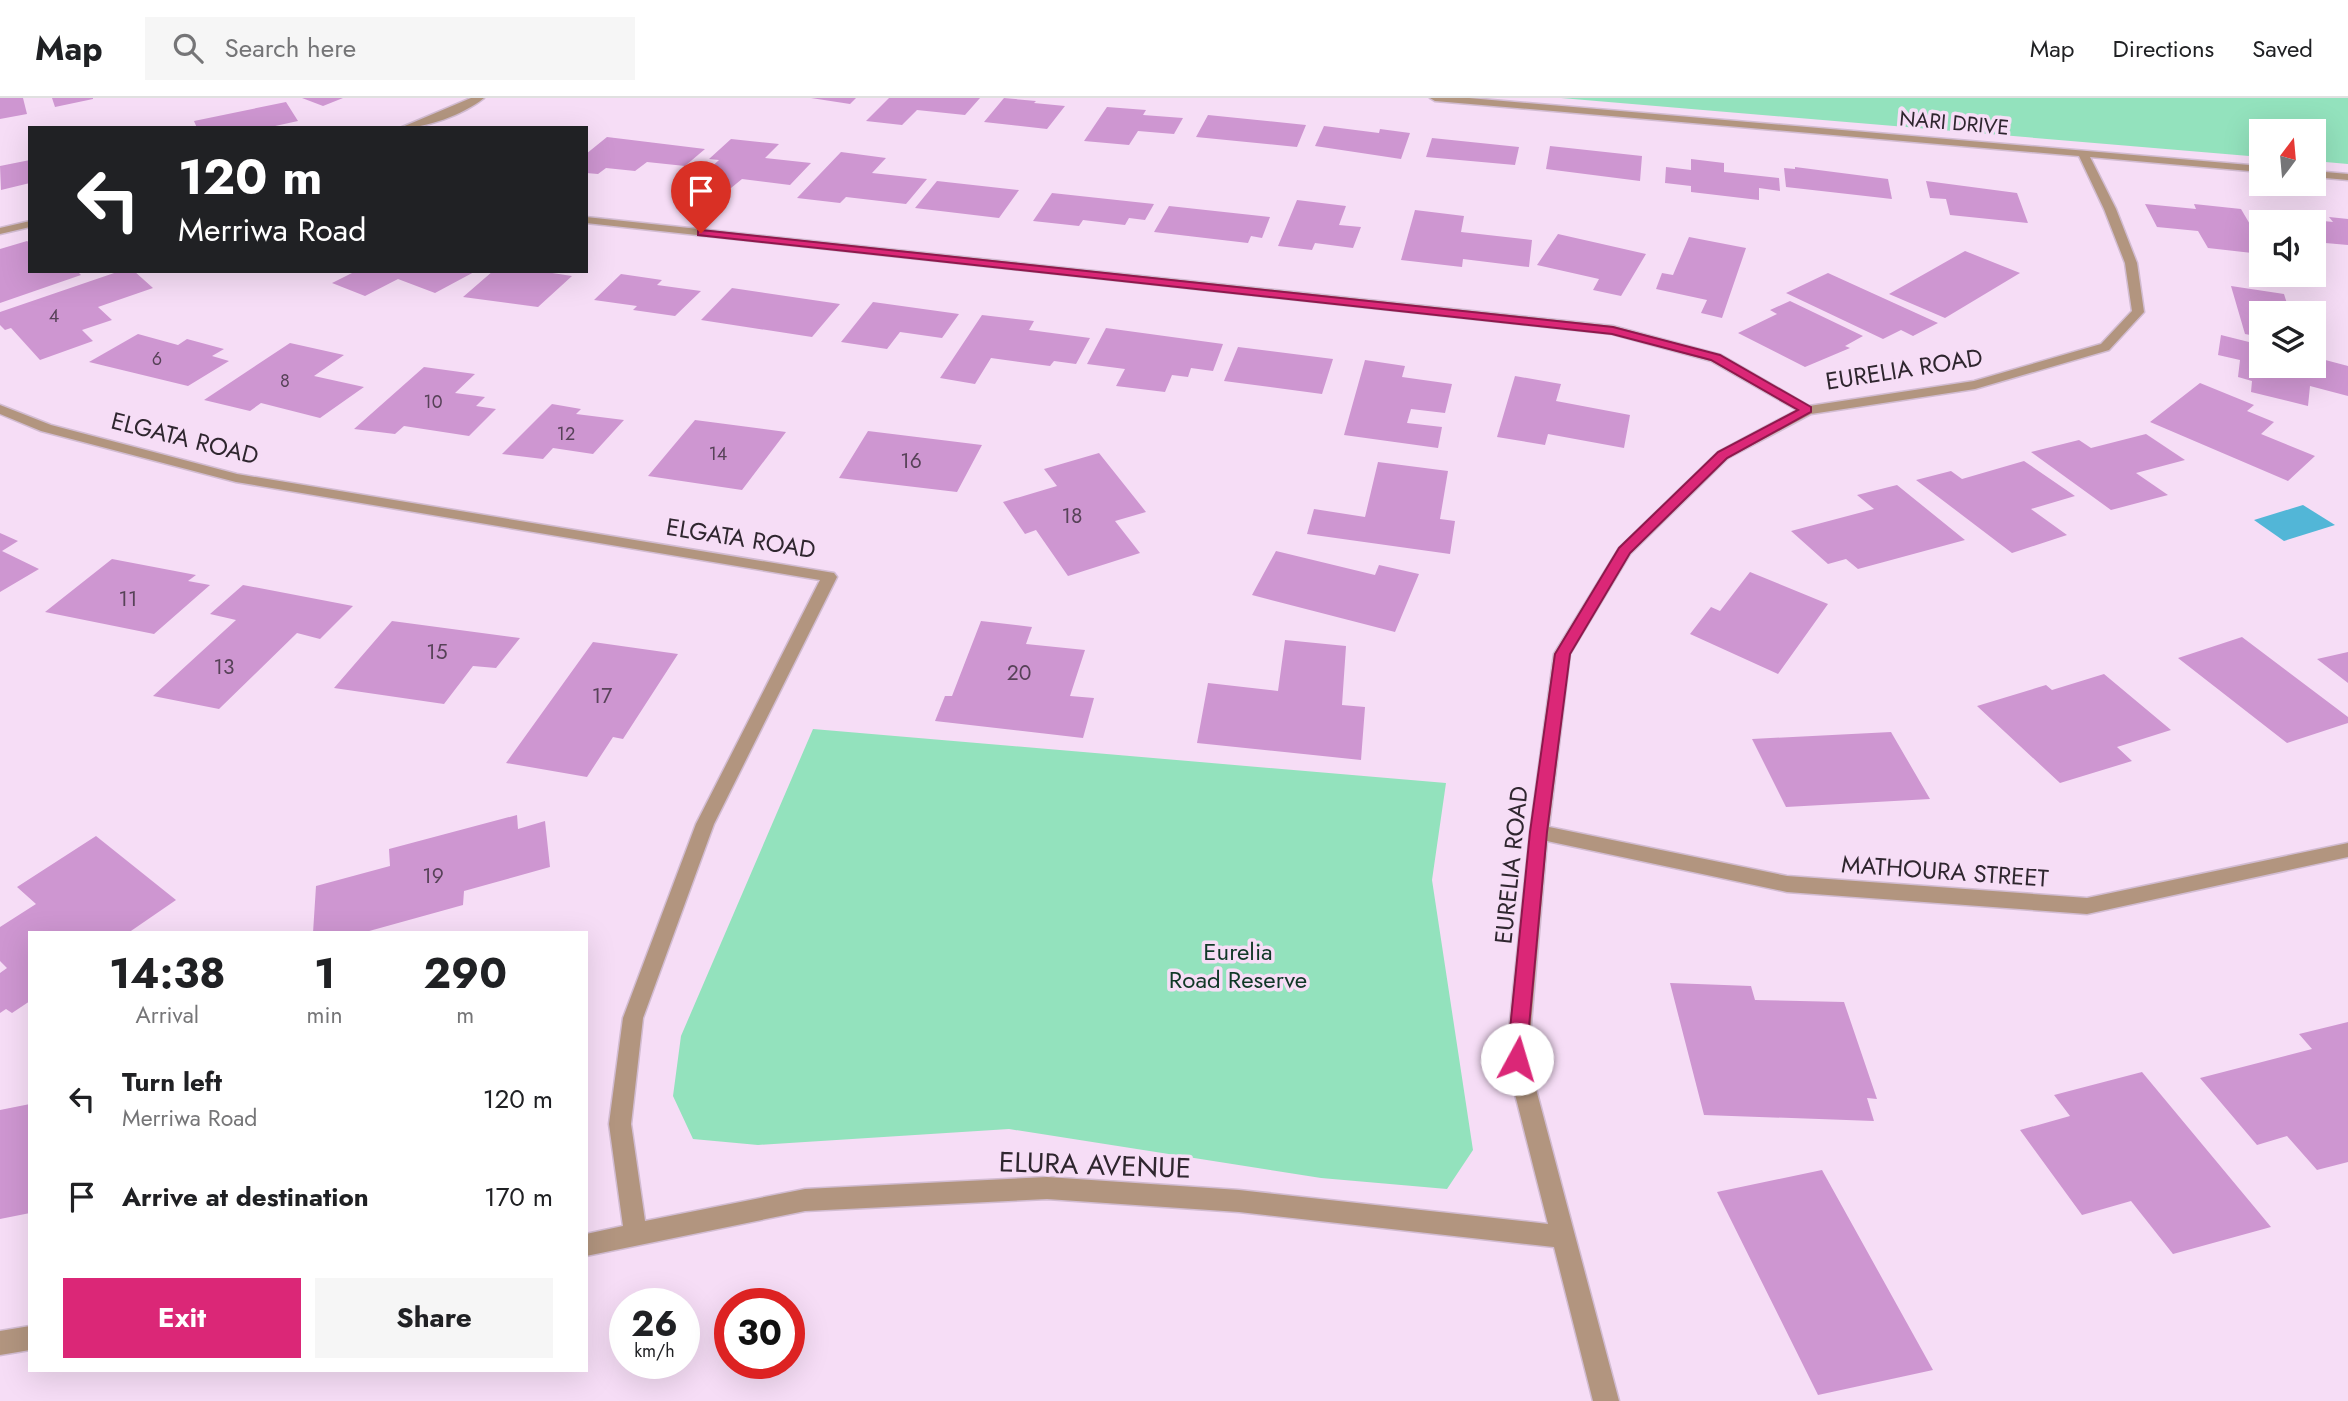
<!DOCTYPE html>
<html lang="en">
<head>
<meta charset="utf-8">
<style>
  body { margin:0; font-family:Jost,sans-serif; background:#f6f6f6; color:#202124; height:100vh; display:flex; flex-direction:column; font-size:26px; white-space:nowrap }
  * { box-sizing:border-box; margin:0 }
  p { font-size:23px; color:#757577 }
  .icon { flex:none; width:38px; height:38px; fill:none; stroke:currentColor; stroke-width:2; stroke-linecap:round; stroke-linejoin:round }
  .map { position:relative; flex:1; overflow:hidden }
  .drawer { position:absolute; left:28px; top:833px; width:560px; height:441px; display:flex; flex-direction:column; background:#fff; border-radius:0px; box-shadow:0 7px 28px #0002 }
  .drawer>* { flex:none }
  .hud { position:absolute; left:28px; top:28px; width:560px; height:147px; border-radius:0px; box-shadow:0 7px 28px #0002; background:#202124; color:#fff; overflow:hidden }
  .needle { width:46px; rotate:16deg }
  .fabs { position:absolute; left:2249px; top:21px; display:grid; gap:14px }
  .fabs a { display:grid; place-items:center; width:77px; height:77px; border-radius:0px; background:#fff; box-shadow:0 7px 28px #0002; font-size:35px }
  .speed { position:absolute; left:609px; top:1190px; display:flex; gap:14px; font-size:35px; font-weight:700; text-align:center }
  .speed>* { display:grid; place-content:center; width:91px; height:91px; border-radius:50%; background:#fff; box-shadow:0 7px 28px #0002; line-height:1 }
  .speed small { font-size:18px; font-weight:400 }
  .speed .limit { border:10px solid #d22; background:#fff; color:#111 }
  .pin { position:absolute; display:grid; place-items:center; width:60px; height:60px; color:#fff; margin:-72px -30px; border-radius:50% 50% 50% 0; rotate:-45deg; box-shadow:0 0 7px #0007 }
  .pin .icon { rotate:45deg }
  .me { position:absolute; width:77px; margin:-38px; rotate:6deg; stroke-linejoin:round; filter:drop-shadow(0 0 5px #0008) }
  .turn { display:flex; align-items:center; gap:24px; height:147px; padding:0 35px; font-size:32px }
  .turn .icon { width:91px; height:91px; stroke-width:2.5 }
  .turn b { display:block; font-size:49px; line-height:60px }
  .eta { display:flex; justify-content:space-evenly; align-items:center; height:119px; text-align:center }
  .eta b { font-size:42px; font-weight:700; line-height:49px }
  .button { display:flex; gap:14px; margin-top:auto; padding:14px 35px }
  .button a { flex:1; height:80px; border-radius:0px; background:#db2777; color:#fff; font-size:28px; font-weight:700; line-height:80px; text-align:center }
  .button a+a { background:#f6f6f6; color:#202124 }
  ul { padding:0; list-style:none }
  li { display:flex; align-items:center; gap:21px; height:98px; padding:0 35px }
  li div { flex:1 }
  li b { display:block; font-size:26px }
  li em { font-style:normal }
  header { display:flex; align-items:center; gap:42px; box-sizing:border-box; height:98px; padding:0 35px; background:#fff; border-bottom:2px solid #e0e0e0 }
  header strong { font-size:33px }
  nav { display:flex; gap:38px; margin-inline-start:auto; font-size:24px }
  .search { width:490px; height:63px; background:#f6f6f6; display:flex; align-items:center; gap:18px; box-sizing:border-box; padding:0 24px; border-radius:0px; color:#757577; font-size:26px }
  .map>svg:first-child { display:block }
  .green { fill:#93e2bd }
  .water { fill:#52b6d7 }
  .building { fill:#ce96d1 }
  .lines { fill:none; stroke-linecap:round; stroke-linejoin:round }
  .minor-casing { stroke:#d2bcd2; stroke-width:3 }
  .minor { fill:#b2957f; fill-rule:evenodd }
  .route { fill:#db2777; stroke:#8e194d; stroke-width:2 }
  .labels { text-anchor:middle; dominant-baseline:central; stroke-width:7; stroke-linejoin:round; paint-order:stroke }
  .far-number-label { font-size:18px; fill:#574258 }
  .far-street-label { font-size:21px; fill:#2f262f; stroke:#f6ddf6 }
  .number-label { font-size:21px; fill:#574258 }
  .street-label { font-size:24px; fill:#2f262f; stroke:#f6ddf6 }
  .park-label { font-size:24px; fill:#103827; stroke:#f6ddf6 }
  .near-street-label { font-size:28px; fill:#2f262f; stroke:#f6ddf6 }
</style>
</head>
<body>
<header>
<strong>Map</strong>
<div class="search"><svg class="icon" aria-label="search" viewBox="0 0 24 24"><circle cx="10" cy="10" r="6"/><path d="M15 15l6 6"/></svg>Search here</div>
<nav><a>Map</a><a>Directions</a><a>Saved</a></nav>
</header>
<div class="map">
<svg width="2348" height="1303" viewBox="0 0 2348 1303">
  <rect width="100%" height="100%" fill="#f6ddf6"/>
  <path class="green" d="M1561,0H2348V66L2314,63V33H2261V59Z
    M813,631L1446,685L1432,782L1473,1052L1447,1091L1321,1080L1009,1031L758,1047L693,1041L673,998L681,938Z"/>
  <path class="water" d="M2303,407L2335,427L2284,443L2254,422Z"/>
  <path class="building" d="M0,0H23L27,16L0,21Z
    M52,0H93V1L55,9Z
    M302,0H343L323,8Z
    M811,0H856L850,6Z
    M889,0H980L965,17L917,12L902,27L866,23Z
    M1004,0L1036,3L1034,5L1065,8L1047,31L984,24Z
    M286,4L298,23L266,30H197L194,23Z
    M1107,9L1146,12L1143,17L1183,20L1174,36L1138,33L1129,47L1084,43Z
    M1208,17L1306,27L1297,49L1196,39Z
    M1324,28L1379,35L1380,31L1410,35L1401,61L1315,48Z
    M607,39L705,51L685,68L647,64L635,73L606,70L598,76L586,75V56Z
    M1432,40L1519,49L1515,67L1426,59Z
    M731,41L779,46L765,60L811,65L790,87L742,81L731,90L693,86L719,62L709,61Z
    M1550,48L1642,58L1640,83L1546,71Z
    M841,54L886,60L872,75L927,81L906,106L846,99L840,105L797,100Z
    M1691,61L1724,65V74L1779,80L1780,93L1759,90V102L1691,94V88L1665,85L1666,69L1691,72Z
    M30,62V85L1,92L0,68Z
    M1795,69L1888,81L1892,101L1786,89L1784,70L1795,71Z
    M937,83L1019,92L999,120L915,110Z
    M1926,83L2017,95L2028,125L1950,117L1946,101L1930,100Z
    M1052,95L1154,106L1145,122L1129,120L1125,127L1083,122L1079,128L1033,123Z
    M1297,102L1346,108L1339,127L1361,129L1353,150L1315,145L1312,152L1278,148Z
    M2145,106L2196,111L2194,106L2241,111L2261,145V156L2208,150L2198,133L2157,129Z
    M1169,108L1270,119L1262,140L1251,138L1248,145L1154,134Z
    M1415,112L1464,118L1461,134L1532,142L1529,169L1463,161L1462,169L1401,162Z
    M2257,117L2312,122V124H2262Z
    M2329,119L2348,121V147L2314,144V122L2333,124Z
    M1558,136L1646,156L1621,198L1593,192L1599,181L1537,167Z
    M1689,139L1746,150L1722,220L1701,215L1707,202L1656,191L1662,175L1673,177Z
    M27,143L30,145V173H77L81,177L0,205V151Z
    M1965,153L2020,175L1945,220L1889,196Z
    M120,173H134L153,190L98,209L112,222L82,232L93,243L40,262L11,230L5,232L0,227V214Z
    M356,173H476L435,195L398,181L365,198L332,185Z
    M493,173H539L572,178L538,209L463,199Z
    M1828,175L1938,225L1913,238L1901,232L1883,241L1786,195Z
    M621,176L662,182L657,187L701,193L675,218L633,212L637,208L594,202Z
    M2231,188L2284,196L2290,215H2261V239L2245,236Z
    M732,190L840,206L812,239L701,222Z
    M1790,203L1863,238L1845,248L1850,250L1805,269L1738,235L1777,216L1770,212Z
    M873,204L959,216L942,240L900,234L887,251L841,244Z
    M982,217L1034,223L1029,232L1090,240L1076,266L1054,263L1050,268L991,260L975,286L940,280Z
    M1106,230L1223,246L1213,273L1191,270L1188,279L1172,277L1165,294L1116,288L1125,271L1087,266Z
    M138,236L178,247L187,241L224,251L212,258L229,263L188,288L89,264Z
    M2221,237L2261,247V268H2314V259L2348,268V298L2310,288L2308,308L2251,294L2252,283L2238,279L2240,262L2218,257Z
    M290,245L344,257L314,278L364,289L320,320L261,305L250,313L204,302Z
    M1238,249L1333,261L1322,296L1224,283Z
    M1365,262L1405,268L1402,279L1452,286L1445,315L1411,311L1407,325L1442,329L1438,350L1344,337Z
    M424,269L475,276L455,295L485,299L476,308L496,311L469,338L404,328L395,336L354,331Z
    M1515,278L1561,286L1556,303L1630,317L1624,350L1548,336L1545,347L1497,339Z
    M2200,285L2254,307L2247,313L2274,324L2261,336L2315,358L2288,383L2150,324Z
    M552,306L581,311L576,316L624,322L593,356L553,350L543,361L502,356Z
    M695,322L786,334L742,392L648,378Z
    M868,333L982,347L957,394L839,380Z
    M2146,336L2185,362L2136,375L2168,397L2111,412L2031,354L2079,342L2091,350Z
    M1099,355L1146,414L1115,423L1140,455L1068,478L1036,432L1025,436L1003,404L1057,388L1044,371Z
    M2024,363L2075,398L2031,411L2067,437L2012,455L1916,382L1951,373L1962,381Z
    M1378,364L1448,373L1440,421L1455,423L1450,456L1307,436L1314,411L1365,419Z
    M1897,387L1965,442L1858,471L1846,461L1828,466L1791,433L1874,411L1857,397Z
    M0,435L18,443L2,453L39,471L0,494Z
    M1276,453L1375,477L1379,467L1419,476L1395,534L1252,497Z
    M112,461L196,477L188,483L210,487L154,536L45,514Z
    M1750,474L1828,506L1778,576L1690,536L1711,509L1720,513Z
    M243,487L353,508L320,541L297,535L219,611L153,598L236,522L210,516Z
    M392,523L520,540L496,570L473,568L444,606L334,590Z
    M981,523L1032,529L1026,546L1085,552L1070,598L1094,600L1083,640L935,623L945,598H952Z
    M2242,539L2348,619V625L2287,645L2178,560Z
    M1285,542L1346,548L1342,607L1365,609L1361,662L1197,645L1208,585L1278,593Z
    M593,544L678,556L623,641L613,639L587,679L506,665Z
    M2348,554V585L2317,561Z
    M2104,576L2171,632L2117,649L2132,663L2060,685L1977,608L2046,587L2052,592Z
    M1891,634L1930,701L1786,709L1752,641Z
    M517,717L518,731L545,723L550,769L464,793L463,807L362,835H313L316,788L390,768L389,751Z
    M96,738L176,802L128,835H30V903L12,915L6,911L0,915V875L7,870L0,863V829L36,806L17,789Z
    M1670,885L1751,888L1755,902L1844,904L1877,1001L1867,1000L1874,1023L1704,1017Z
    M2348,924V1064L2317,1072L2287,1038L2257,1047L2200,980L2312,951L2299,936Z
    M2142,974L2271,1129L2173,1156L2131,1103L2082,1117L2020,1032L2070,1018L2054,997Z
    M30,1006V1115L0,1121V1012Z
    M1822,1072L1933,1272L1818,1297L1717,1094Z"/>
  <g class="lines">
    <g class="minor-casing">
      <path id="minor" d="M471,0H484C463,17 426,30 400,30Z
        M1430,0H1469L2261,68V74L2090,59L2116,111L2137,165L2144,214L2109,252L1975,291L1811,316L1728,360L1630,456L1570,556L1549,729L1787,778L2087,800L2348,745V759L2087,816L1787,794L1547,743L1528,961L1619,1303H1593L1554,1149L1239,1114L1047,1101L805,1113L586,1158V1136L623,1128L609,1026L623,920L696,726L820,482L236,384L41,333L0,316V307L51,327L237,376L834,475L837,479L714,726L643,920L631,1026L645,1123L805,1091L1047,1079L1239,1092L1548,1126L1506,961L1530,734L1554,556L1619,450L1718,354L1797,312L1711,263L1612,236L586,125V119L1613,228L1721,257L1809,308L1974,283L2101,246L2132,213L2125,165L2104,111L2079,58L1435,3Z
        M2314,73L2348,76V82L2314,79Z
        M30,123V129L0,136V130Z
        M30,1228V1252L0,1257V1233Z"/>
    </g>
    <use href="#minor" class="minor"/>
  </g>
  <path class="route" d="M701,132L1613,229L1720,257L1811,309V314L1727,360L1630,455L1570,556L1547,734L1526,961L1523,967L1517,970L1510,967L1507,961L1530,734L1555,556L1619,450L1718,354L1798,312L1711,262L1612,236L698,137V133Z"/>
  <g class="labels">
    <g class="far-number-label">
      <text x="54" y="218">4</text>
      <text x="157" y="261">6</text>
      <text x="285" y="283">8</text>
      <text x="433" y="304">10</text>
      <text x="566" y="336">12</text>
      <text x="718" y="356">14</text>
    </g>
    <g class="far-street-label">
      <text transform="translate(1954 25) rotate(5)">NARI DRIVE</text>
    </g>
    <g class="number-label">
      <text x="911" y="363">16</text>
      <text x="1072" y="418">18</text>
      <text x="128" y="501">11</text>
      <text x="437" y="554">15</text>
      <text x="224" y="569">13</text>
      <text x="1019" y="575">20</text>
      <text x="602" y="598">17</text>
      <text x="433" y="778">19</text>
    </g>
    <g class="street-label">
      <text transform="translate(1904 271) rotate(-9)">EURELIA ROAD</text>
      <text transform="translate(185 340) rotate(14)">ELGATA ROAD</text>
      <text transform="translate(741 440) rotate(9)">ELGATA ROAD</text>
      <text transform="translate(1511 767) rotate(-84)">EURELIA ROAD</text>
      <text transform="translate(1945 773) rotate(4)">MATHOURA STREET</text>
    </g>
    <g class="park-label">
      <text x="1238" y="853">Eurelia<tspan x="1238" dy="28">Road Reserve</tspan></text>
    </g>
    <g class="near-street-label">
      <text transform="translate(1095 1067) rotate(2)">ELURA AVENUE</text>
    </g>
  </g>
</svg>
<div class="fabs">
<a><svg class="needle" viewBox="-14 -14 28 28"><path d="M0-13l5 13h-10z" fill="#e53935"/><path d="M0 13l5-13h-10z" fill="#757577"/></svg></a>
<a><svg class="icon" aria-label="sound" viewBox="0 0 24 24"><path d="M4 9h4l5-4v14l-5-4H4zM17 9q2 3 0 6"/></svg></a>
<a><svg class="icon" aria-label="layers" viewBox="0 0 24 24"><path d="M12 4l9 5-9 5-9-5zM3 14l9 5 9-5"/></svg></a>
</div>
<div class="speed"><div>26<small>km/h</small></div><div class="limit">30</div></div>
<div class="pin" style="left:701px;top:135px;background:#d93025"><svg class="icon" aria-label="arrive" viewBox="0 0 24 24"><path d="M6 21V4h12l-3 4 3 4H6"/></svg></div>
<svg class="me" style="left:1517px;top:961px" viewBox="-20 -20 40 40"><circle r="19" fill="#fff"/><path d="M0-13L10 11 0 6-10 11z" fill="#db2777"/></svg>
<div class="hud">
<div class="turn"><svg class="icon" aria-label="left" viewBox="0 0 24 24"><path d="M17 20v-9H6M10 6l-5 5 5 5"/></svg><div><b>120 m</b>Merriwa Road</div></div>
</div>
<section class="drawer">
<div class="eta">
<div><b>14:38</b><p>Arrival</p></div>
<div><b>1</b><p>min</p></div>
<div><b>290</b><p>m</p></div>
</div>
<ul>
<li><svg class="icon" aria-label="left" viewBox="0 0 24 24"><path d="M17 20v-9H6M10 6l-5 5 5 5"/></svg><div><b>Turn left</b><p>Merriwa Road</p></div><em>120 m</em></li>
<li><svg class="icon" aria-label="arrive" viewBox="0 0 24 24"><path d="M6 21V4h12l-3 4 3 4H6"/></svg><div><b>Arrive at destination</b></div><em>170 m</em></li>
</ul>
<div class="button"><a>Exit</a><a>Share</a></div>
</section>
</div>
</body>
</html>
